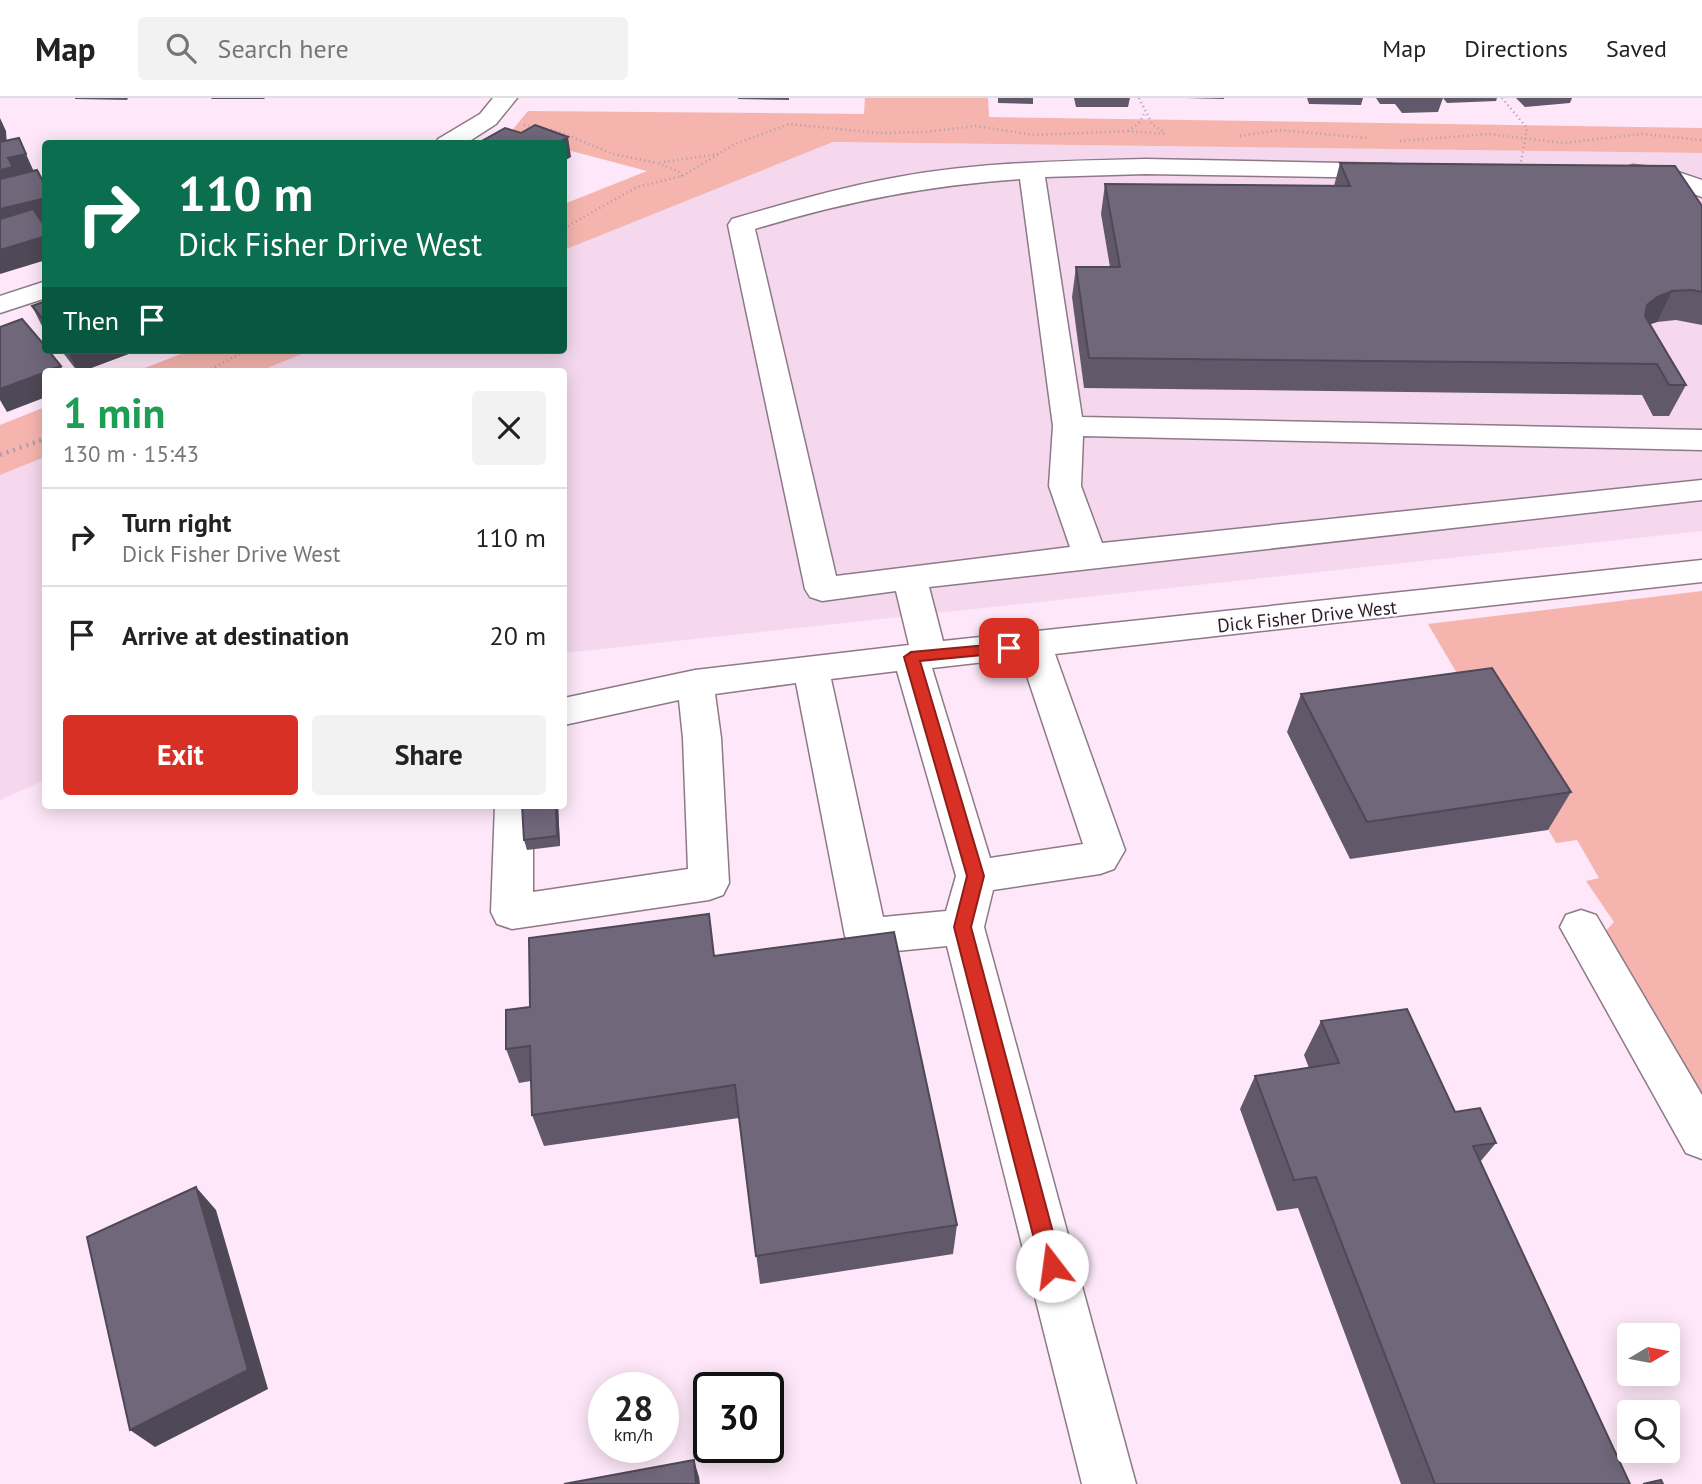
<!DOCTYPE html>
<html lang="en">
<head>
<meta charset="utf-8">
<style>
  body { margin:0; font-family:"PT Sans",sans-serif; background:#f2f2f2; color:#222; height:100vh; display:flex; flex-direction:column; font-size:26px; white-space:nowrap }
  * { box-sizing:border-box; margin:0 }
  p { font-size:23px; color:#767676 }
  .icon { flex:none; width:38px; height:38px; fill:none; stroke:currentColor; stroke-width:2; stroke-linecap:round; stroke-linejoin:round }
  .map { position:relative; flex:1; overflow:hidden }
  .sheet { position:absolute; left:42px; top:270px; width:525px; height:441px; display:flex; flex-direction:column; background:#fff; border-radius:7px; box-shadow:0 4px 18px #0003 }
  .sheet>* { flex:none }
  .banner { position:absolute; left:42px; top:42px; width:525px; height:214px; border-radius:7px; box-shadow:0 4px 18px #0003; background:#0b6e4f; color:#fff; overflow:hidden }
  .needle { width:46px; rotate:80deg }
  .controls { position:absolute; left:1617px; top:1225px; display:grid; gap:14px }
  .controls a { display:grid; place-items:center; width:63px; height:63px; border-radius:7px; background:#fff; box-shadow:0 4px 18px #0003; font-size:35px }
  .speed { position:absolute; left:588px; top:1274px; display:flex; gap:14px; font-size:35px; font-weight:700; text-align:center }
  .speed>* { display:grid; place-content:center; width:91px; height:91px; border-radius:50%; background:#fff; box-shadow:0 4px 18px #0003; line-height:1 }
  .speed small { font-size:18px; font-weight:400 }
  .speed .limit { border:4px solid #111; border-radius:10px; background:#fff; color:#111 }
  .pin { position:absolute; display:grid; place-items:center; width:60px; height:60px; color:#fff; margin:-30px; border-radius:14px; box-shadow:0 4px 10px #0006 }
  .me { position:absolute; width:77px; margin:-38px; rotate:345deg; stroke-linejoin:round; filter:drop-shadow(0 0 5px #0008) }
  .turn { display:flex; align-items:center; gap:24px; height:147px; padding:0 21px; font-size:32px }
  .turn .icon { width:91px; height:91px; stroke-width:2.5 }
  .turn b { display:block; font-size:49px; line-height:60px }
  .then { display:flex; align-items:center; height:66px; padding:0 21px; background:#0003; gap:14px; font-size:26px }
  .round { display:grid; place-items:center; flex:none; width:74px; height:74px; border-radius:7px; background:#f2f2f2 }
  .head { display:flex; align-items:center; justify-content:space-between; height:119px; padding:0 21px }
  h1 { font-size:42px; font-weight:700; line-height:52px; color:#1e9e55 }
  .button { display:flex; gap:14px; margin-top:auto; padding:14px 21px }
  .button a { flex:1; height:80px; border-radius:7px; background:#d93025; color:#fff; font-size:28px; font-weight:700; line-height:80px; text-align:center }
  .button a+a { background:#f2f2f2; color:#222 }
  ul { padding:0; list-style:none }
  li { display:flex; align-items:center; gap:21px; height:98px; padding:0 21px; border-top:2px solid #e0e0e0 }
  li div { flex:1 }
  li b { display:block; font-size:26px }
  li em { font-style:normal }
  header { display:flex; align-items:center; gap:42px; box-sizing:border-box; height:98px; padding:0 35px; background:#fff; border-bottom:2px solid #e0e0e0 }
  header strong { font-size:33px }
  nav { display:flex; gap:38px; margin-inline-start:auto; font-size:24px }
  .search { width:490px; height:63px; background:#f2f2f2; display:flex; align-items:center; gap:18px; box-sizing:border-box; padding:0 24px; border-radius:7px; color:#767676; font-size:26px }
  .map>svg:first-child { display:block }
  .built { fill:#f5d8ee }
  .green { fill:#f5b5ae }
  .lines { fill:none; stroke-linecap:round; stroke-linejoin:round }
  .minor-casing { stroke:#8d7988; stroke-width:3 }
  .path-far1 { stroke:#ad9ca9; stroke-width:2.5; stroke-dasharray:1 3.5; stroke-linecap:butt }
  .path { stroke:#ad9ca9; stroke-width:4.5; stroke-dasharray:2 5; stroke-linecap:butt }
  .minor { fill:#fff; fill-rule:evenodd }
  .wall { fill:#61596a }
  .shaded-wall { fill:#4f4856 }
  .building { fill:#71677b; stroke:#4f4856; stroke-width:2 }
  .route { fill:#d93025; stroke:#8d1f18; stroke-width:2 }
  .labels { text-anchor:middle; dominant-baseline:central; stroke-width:5; stroke-linejoin:round; paint-order:stroke }
  .street-label { font-size:19px; fill:#271f25; stroke:#fffafe }
</style>
</head>
<body>
<header>
<strong>Map</strong>
<div class="search"><svg class="icon" aria-label="search" viewBox="0 0 24 24"><circle cx="10" cy="10" r="6"/><path d="M15 15l6 6"/></svg>Search here</div>
<nav><a>Map</a><a>Directions</a><a>Saved</a></nav>
</header>
<div class="map">
<svg width="1702" height="1386" viewBox="0 0 1702 1386">
  <rect width="100%" height="100%" fill="#fde7f8"/>
  <path class="built" d="M833,44L1702,55V433L564,555V273H260L312,252H564V152Z
    M45,359V682L0,702V377Z"/>
  <path class="green" d="M865,0H988L989,19L1702,30V55L833,44L564,152V106L647,73L564,51V46L509,36L528,13L864,16Z
    M191,252H312L260,273H137Z
    M45,309V359L0,377V327Z
    M1702,493V1001L1603,836L1614,824L1586,783L1599,780L1577,742L1556,745L1428,526Z"/>
  <g class="lines">
    <g class="minor-casing">
      <path id="minor" d="M493,0H517L496,26L465,46H435L438,41L480,16Z
        M1145,61L1391,66L1400,68L1403,73L1400,78L1391,80L1145,76L1045,79L1082,319L1702,332V352L1083,338L1081,388L1102,445L1702,382V402L929,489L943,543L1702,462V484L1055,556L1125,752L1114,771L1100,776L993,792L984,829L1136,1386H1082L947,848L866,856L851,850L845,838L796,585L715,596L721,640L729,785L723,797L709,802L512,831L497,826L491,814L495,707H533V794L688,771L683,640L679,602L564,627V600L695,572L909,547L896,493L822,503L810,499L805,491L728,127L732,121C787,105 842,89 898,79C980,64 1062,63 1145,61ZM1020,81L1053,328L1049,388L1070,449L836,478L755,131C842,104 929,87 1020,81ZM1021,560L1083,746L990,760L932,570ZM897,573L956,778L946,813L883,819L831,581Z
        M1633,67L1669,71L1702,82V99L1666,86L1624,80L1620,75L1624,70Z
        M46,183V200L0,215V198Z
        M1581,812L1596,817L1702,997V1061L1686,1055L1560,829L1566,817Z"/>
    </g>
    <path class="path-far1" d="M1139,0L1152,26L1165,35
      M1502,0L1527,30L1520,70
      M524,27L557,33L613,56L657,65
      M1128,33L1139,25L1145,14
      M1240,38L1279,32L1367,40
      M1400,43L1489,36L1563,45L1642,36L1702,42
      M682,78L678,73L657,65L718,56
      M564,130L637,89L682,78L735,46L789,26L879,35L925,34L976,28L1035,37L1128,33L1165,36
      M207,273L247,252
      M39,343L46,340"/>
    <path class="path" d="M0,357L44,341"/>
    <use href="#minor" class="minor"/>
  </g>
  <path class="wall" d="M75,0H128L127,2L75,1Z
    M211,0H265L264,1H212Z
    M738,0H789V2L738,1Z
    M998,0H1033V6L998,5Z
    M1074,0H1130L1128,9H1076Z
    M1186,0H1224V1Z
    M1307,0H1363L1361,7L1309,6Z
    M1376,0H1443L1438,14L1402,15L1395,6H1380Z
    M1443,0H1497L1496,3L1447,5Z
    M1516,0H1572L1570,5L1525,9Z
    M1340,65L1702,108V227L1676,222L1657,224L1650,226L1686,287L1669,318H1653L1642,297L1084,290L1072,199L1076,169H1110L1101,116L1105,86L1334,88Z
    M46,203V233L42,228L32,208Z
    M61,252H139L83,273H77Z
    M1301,596L1571,694L1548,732L1350,761L1287,634Z
    M558,707L560,748L527,752L524,742Z
    M715,858L957,1127L953,1156L760,1186L739,1020L544,1048L532,1017L531,983L519,985L506,951L530,909Z
    M1321,923L1455,1014L1496,1045L1480,1064L1630,1386H1401L1298,1110L1277,1113L1240,1011L1255,978L1309,970L1304,957Z"/>
  <path class="shaded-wall" d="M0,20L6,33L7,48L0,50Z
    M568,39L571,59L564,63V46H556Z
    M26,56L35,76L0,95V72L8,60Z
    M46,100V122L0,135V111Z
    M46,138V162L0,176V152Z
    M1672,193L1657,224L1642,229L1647,207L1657,199Z
    M73,252H139L83,273H78L68,254Z
    M61,268L63,273H48Z
    M46,274V299L7,314L0,302V291Z
    M556,707H558L560,748L557,738Z
    M196,1089L216,1112L268,1291L155,1349L130,1332Z
    M694,1362L699,1379L700,1386H696Z"/>
  <path class="building" d="M535,27L568,39L556,46H488L482,43L505,30L521,35Z
    M19,40L26,56L8,60L13,69L0,72V44Z
    M1340,65L1675,68L1702,108V194L1692,192L1672,193L1657,199L1647,207L1645,218L1686,287H1669L1657,266L1089,260L1076,169H1120L1105,86L1350,88Z
    M37,72L46,89V100L0,111V81Z
    M33,111L46,130V138L0,152V121Z
    M46,203V225L32,208Z
    M22,221L46,249V252H48L61,268L46,273V274L0,291V229Z
    M1492,570L1571,694L1367,724L1301,596Z
    M522,707H556L557,738L524,742Z
    M709,816L714,858L894,834L957,1127L756,1158L735,987L532,1017L530,948L506,951V912L530,909L529,840Z
    M1407,911L1455,1014L1480,1010L1496,1045L1473,1048L1630,1386H1435L1316,1079L1294,1082L1255,978L1339,965L1321,923Z
    M196,1089L248,1272L130,1332L87,1139Z
    M694,1362L696,1386H564Z
    M1661,1382L1663,1386H1643Z"/>
  <path class="route" d="M1009,545L1014,546L1016,550L1014,554L920,563L984,778L971,829L1062,1168L1059,1175L1052,1178L1044,1175L1041,1168L954,829L967,778L904,559L911,554Z"/>
  <g class="labels">
    <g class="street-label">
      <text transform="translate(1307 518) rotate(-6)">Dick Fisher Drive West</text>
    </g>
  </g>
</svg>
<div class="controls">
<a><svg class="needle" viewBox="-14 -14 28 28"><path d="M0-13l5 13h-10z" fill="#e53935"/><path d="M0 13l5-13h-10z" fill="#767676"/></svg></a>
<a><svg class="icon" aria-label="search" viewBox="0 0 24 24"><circle cx="10" cy="10" r="6"/><path d="M15 15l6 6"/></svg></a>
</div>
<div class="speed"><div>28<small>km/h</small></div><div class="limit">30</div></div>
<div class="pin" style="left:1009px;top:550px;background:#d93025"><svg class="icon" aria-label="arrive" viewBox="0 0 24 24"><path d="M6 21V4h12l-3 4 3 4H6"/></svg></div>
<svg class="me" style="left:1052px;top:1168px" viewBox="-20 -20 40 40"><circle r="19" fill="#fff"/><path d="M0-13L10 11 0 6-10 11z" fill="#d93025"/></svg>
<div class="banner">
<div class="turn"><svg class="icon" aria-label="right" viewBox="0 0 24 24"><path d="M7 20v-9h11M14 6l5 5-5 5"/></svg><div><b>110 m</b>Dick Fisher Drive West</div></div>
<div class="then">Then<svg class="icon" aria-label="arrive" viewBox="0 0 24 24"><path d="M6 21V4h12l-3 4 3 4H6"/></svg></div>
</div>
<section class="sheet">
<div class="head"><div><h1>1 min</h1><p>130 m · 15:43</p></div><a class="round"><svg class="icon" aria-label="close" viewBox="0 0 24 24"><path d="M6 6l12 12M18 6L6 18"/></svg></a></div>
<ul>
<li><svg class="icon" aria-label="right" viewBox="0 0 24 24"><path d="M7 20v-9h11M14 6l5 5-5 5"/></svg><div><b>Turn right</b><p>Dick Fisher Drive West</p></div><em>110 m</em></li>
<li><svg class="icon" aria-label="arrive" viewBox="0 0 24 24"><path d="M6 21V4h12l-3 4 3 4H6"/></svg><div><b>Arrive at destination</b></div><em>20 m</em></li>
</ul>
<div class="button"><a>Exit</a><a>Share</a></div>
</section>
</div>
</body>
</html>
